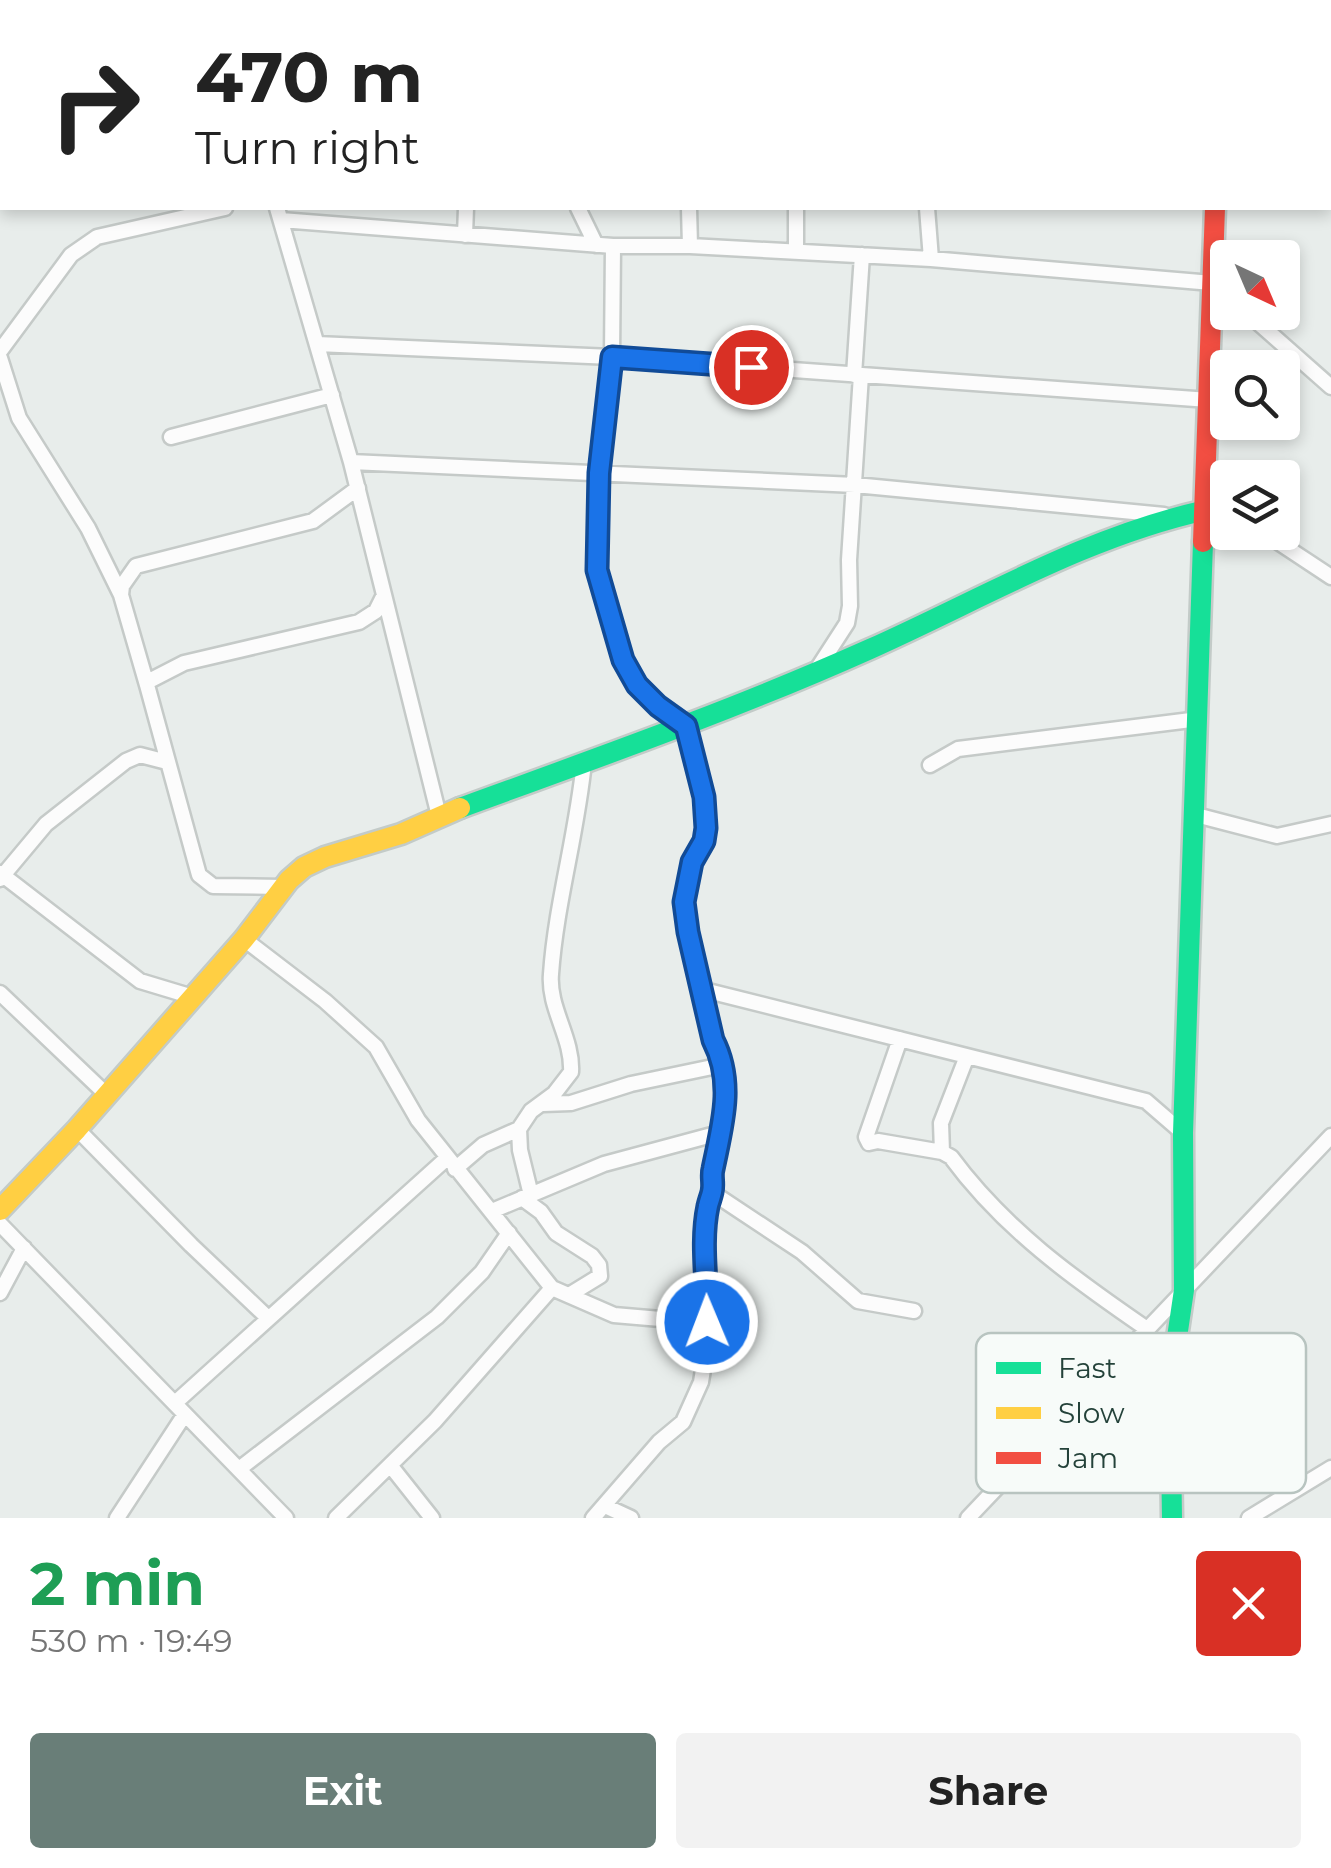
<!DOCTYPE html>
<html lang="en">
<head>
<meta charset="utf-8">
<style>
  body { margin:0; font-family:Montserrat,sans-serif; background:#f2f2f2; color:#222; height:100vh; display:flex; flex-direction:column; font-size:38px; white-space:nowrap }
  * { box-sizing:border-box; margin:0 }
  p { font-size:32px; color:#767676 }
  .icon { flex:none; width:55px; height:55px; fill:none; stroke:currentColor; stroke-width:2; stroke-linecap:round; stroke-linejoin:round }
  .map { position:relative; height:1518px; overflow:hidden }
  .details { display:flex; flex-direction:column; background:#fff; flex:1 }
  .details>* { flex:none }
  .banner { position:absolute; left:0px; top:0px; width:1332px; height:210px; box-shadow:0 5px 15px #0003; background:#fff; color:#222; overflow:hidden }
  .needle { width:65px; rotate:136deg }
  .tools { position:absolute; left:1210px; top:240px; display:grid; gap:20px }
  .tools a { display:grid; place-items:center; width:90px; height:90px; border-radius:10px; background:#fff; box-shadow:0 5px 15px #0003; font-size:50px }
  .pin { position:absolute; display:grid; place-items:center; width:85px; height:85px; color:#fff; margin:-42px; border:5px solid #fff; border-radius:50%; box-shadow:0 2px 10px #0007 }
  .me { position:absolute; width:110px; margin:-55px; rotate:359deg; stroke-linejoin:round; filter:drop-shadow(0 0 8px #0008) }
  .turn { display:flex; align-items:center; gap:35px; height:210px; padding:0 30px; font-size:45px }
  .turn .icon { width:130px; height:130px; stroke-width:2.5 }
  .turn b { display:block; font-size:70px; line-height:85px }
  .round { display:grid; place-items:center; flex:none; width:105px; height:105px; border-radius:10px; background:#f2f2f2 }
  .summary { display:flex; align-items:center; justify-content:space-between; height:170px; padding:0 30px }
  h1 { font-size:60px; font-weight:700; line-height:75px; color:#1e9e55 }
  .cta { display:flex; gap:20px; margin-top:auto; padding:20px 30px }
  .cta a { flex:1; height:115px; border-radius:10px; background:#697e78; color:#fff; font-size:40px; font-weight:700; line-height:115px; text-align:center }
  .cta a+a { background:#f2f2f2; color:#222 }
  .map>svg:first-child { display:block }
  .lines { fill:none; stroke-linecap:round; stroke-linejoin:round }
  .street-casing { stroke:#c5cac8; stroke-width:19 }
  .fast-casing { stroke:#c3cbc8; stroke-width:25 }
  .slow-casing { stroke:#c3cbc8; stroke-width:25 }
  .jam-casing { stroke:#c3cbc8; stroke-width:25 }
  .street { stroke:#fcfcfc; stroke-width:14 }
  .fast { stroke:#16e098; stroke-width:20 }
  .slow { stroke:#ffcf43; stroke-width:20 }
  .jam { stroke:#f24e42; stroke-width:20 }
  .route-casing { stroke:#114b97; stroke-width:25 }
  .route { stroke:#1a73e8; stroke-width:18 }
  .key { fill:#f7fbf9; stroke:#b8c4c0; stroke-width:2.5 }
  .key-label { font-size:28px; fill:#24423a }
</style>
</head>
<body>
<div class="map">
<svg width="1331" height="1518" viewBox="0 0 1331 1518">
  <rect width="100%" height="100%" fill="#e8edeb"/>
  <g class="lines">
    <g class="street-casing">
      <path id="street" d="M215,0V2
        M557,0V2
        M681,0V2
        M792,0V2
        M913,0V2
        M454,2V0
        M1330,34H1331
        M0,97L2,96
        M1330,172H1331
        M277,208L351,462L439,816
        M578,208L596,245
        M689,208L690,246
        M796,208V251
        M927,208L931,259
        M281,220L613,246H690L931,259L1212,283L1228,296
        M465,235L466,208
        M1246,312L1331,387
        M317,344L612,357L1209,400
        M0,351L71,255L97,237L225,208
        M0,358L19,418L88,528L121,595
        M854,375L862,255
        M171,437L332,395
        M351,462L855,485L1164,515
        M1206,491L1228,507
        M1263,532L1331,577
        M814,674L847,623L850,606L849,560L861,375
        M147,685L121,595L122,586L136,566L313,521L358,488
        M930,765L958,749L1199,719
        M1196,815L1277,836L1331,824
        M0,873L140,981L193,997
        M0,879L46,824L126,761L140,755L167,762
        M282,887L213,886L199,875L147,685L149,681L184,663L359,622L376,611L384,595
        M244,939L325,1001L376,1047L418,1120L552,1288L614,1315L707,1323
        M700,989L1146,1101L1183,1133
        M0,993L107,1095
        M900,1039L866,1137L869,1143L878,1141L942,1152L951,1157C1004,1229 1074,1279 1147,1329
        M543,1104L571,1103L631,1084L722,1065
        M77,1129L191,1245L268,1318
        M519,1129L520,1150L531,1195
        M942,1152L941,1123L967,1056
        M455,1169L483,1145L519,1129L531,1111L554,1094L571,1072C573,1038 548,1008 551,974C556,903 577,834 584,762
        M713,1193L802,1252L858,1301L914,1311
        M522,1198L541,1212L556,1233L592,1256L599,1265L600,1276L569,1295
        M492,1211L604,1164L723,1132
        M0,1224L286,1518
        M0,1293L24,1248
        M175,1403L447,1158
        M390,1465L432,1518
        M239,1469L437,1317L482,1272L509,1233
        M605,1506L631,1518
        M117,1518L185,1414
        M336,1518L435,1421L552,1288
        M593,1518L659,1442L683,1422L701,1382L706,1351L705,1243L708,1205L723,1132L726,1094L719,1052L713,1040L687,932L685,903L692,862L704,841L706,828L704,797L686,726L658,706L637,685L623,659L597,570L599,473L612,357L613,246
        M968,1518L1331,1136
        M1249,1518L1331,1468"/>
    </g>
    <g class="fast-casing">
      <path id="fast" d="M1221,0V2
        M460,808C597,758 736,709 870,649C982,599 1085,537 1206,510
        M1172,1518L1170,1385L1184,1290L1183,1133L1203,542"/>
    </g>
    <g class="slow-casing">
      <path id="slow" d="M0,1210L77,1129L244,939L289,880L304,867L325,857L401,834L460,808"/>
    </g>
    <g class="jam-casing">
      <path id="jam" d="M1203,542L1215,208"/>
    </g>
    <use href="#street" class="street"/>
    <use href="#fast" class="fast"/>
    <use href="#slow" class="slow"/>
    <use href="#jam" class="jam"/>
  </g>
  <g class="lines">
    <g class="route-casing">
      <path id="route" d="M707,1322C708,1284 700,1244 708,1206C708,1205 712,1193 712,1192C714,1184 711,1176 713,1169C722,1125 735,1083 713,1040L688,932L684,902L692,862L704,841L706,828L704,797L686,726L658,706L637,685L623,660L597,570L599,473L612,357L751,367"/>
    </g>
    <use href="#route" class="route"/>
  </g>
  <rect x="976" y="1333" width="330" height="160" rx="15" class="key"/>
  <rect x="996" y="1362" width="45" height="12" fill="#16e098"/>
  <rect x="996" y="1407" width="45" height="12" fill="#ffcf43"/>
  <rect x="996" y="1452" width="45" height="12" fill="#f24e42"/>
  <g class="key-label">
    <text x="1058" y="1378">Fast</text>
    <text x="1058" y="1423">Slow</text>
    <text x="1058" y="1468">Jam</text>
  </g>
</svg>
<div class="tools">
<a><svg class="needle" viewBox="-14 -14 28 28"><path d="M0-13l5 13h-10z" fill="#e53935"/><path d="M0 13l5-13h-10z" fill="#767676"/></svg></a>
<a><svg class="icon" aria-label="search" viewBox="0 0 24 24"><circle cx="10" cy="10" r="6"/><path d="M15 15l6 6"/></svg></a>
<a><svg class="icon" aria-label="layers" viewBox="0 0 24 24"><path d="M12 4l9 5-9 5-9-5zM3 14l9 5 9-5"/></svg></a>
</div>
<div class="pin" style="left:751px;top:367px;background:#d93025"><svg class="icon" aria-label="arrive" viewBox="0 0 24 24"><path d="M6 21V4h12l-3 4 3 4H6"/></svg></div>
<svg class="me" style="left:707px;top:1322px" viewBox="-20 -20 40 40"><circle r="17" fill="#1a73e8" stroke="#fff" stroke-width="3"/><path d="M0-11L8 9 0 5-8 9z" fill="#fff"/></svg>
<div class="banner">
<div class="turn"><svg class="icon" aria-label="right" viewBox="0 0 24 24"><path d="M7 20v-9h11M14 6l5 5-5 5"/></svg><div><b>470 m</b>Turn right</div></div>
</div>
</div>
<section class="details">
<div class="summary"><div><h1>2 min</h1><p>530 m · 19:49</p></div><a class="round" style="background:#d93025;color:#fff"><svg class="icon" aria-label="close" viewBox="0 0 24 24"><path d="M6 6l12 12M18 6L6 18"/></svg></a></div>
<div class="cta"><a>Exit</a><a>Share</a></div>
</section>
</body>
</html>
